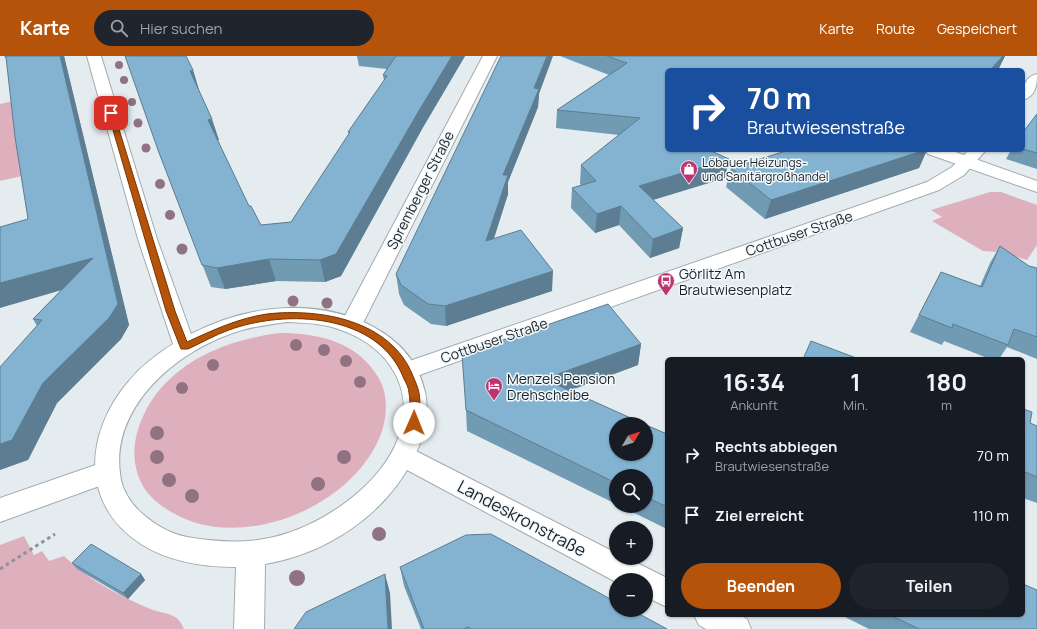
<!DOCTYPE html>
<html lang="de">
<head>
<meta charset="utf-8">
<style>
  body { margin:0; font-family:Manrope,sans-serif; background:#20242c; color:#f1f3f6; height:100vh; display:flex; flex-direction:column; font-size:15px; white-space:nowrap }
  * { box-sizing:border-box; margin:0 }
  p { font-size:13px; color:#9ea1a6 }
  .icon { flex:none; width:22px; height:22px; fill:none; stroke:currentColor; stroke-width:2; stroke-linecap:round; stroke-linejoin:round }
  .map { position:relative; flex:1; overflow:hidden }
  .panel { position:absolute; left:665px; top:301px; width:360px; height:260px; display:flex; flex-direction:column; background:#171b24; border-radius:6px; box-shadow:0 1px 3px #0004 }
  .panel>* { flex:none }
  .banner { position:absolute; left:665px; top:12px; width:360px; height:84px; border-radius:6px; box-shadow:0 1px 3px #0004; background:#1a4fa0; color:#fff; overflow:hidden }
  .needle { width:26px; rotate:51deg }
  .fabs { position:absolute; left:609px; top:361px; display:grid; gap:8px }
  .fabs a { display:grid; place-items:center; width:44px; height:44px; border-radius:50%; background:#171b24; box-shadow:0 1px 3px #0004; font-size:20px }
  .pin { position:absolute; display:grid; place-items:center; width:34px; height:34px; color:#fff; margin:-17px; border-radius:8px; box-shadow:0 2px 6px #0006 }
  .me { position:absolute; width:44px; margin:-22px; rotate:1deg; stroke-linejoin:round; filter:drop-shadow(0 0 3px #0008) }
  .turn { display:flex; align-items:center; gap:14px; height:84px; padding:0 16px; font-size:18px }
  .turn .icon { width:52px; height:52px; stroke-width:2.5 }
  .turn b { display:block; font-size:28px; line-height:34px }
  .eta { display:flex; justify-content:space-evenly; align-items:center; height:68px; text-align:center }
  .eta b { font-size:24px; font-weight:700; line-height:28px }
  .action { display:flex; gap:8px; margin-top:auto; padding:8px 16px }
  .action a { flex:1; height:46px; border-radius:24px; background:#b45309; color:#fff; font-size:16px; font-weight:700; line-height:46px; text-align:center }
  .action a+a { background:#20242c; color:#f1f3f6 }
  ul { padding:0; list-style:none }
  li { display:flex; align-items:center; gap:12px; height:60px; padding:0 16px }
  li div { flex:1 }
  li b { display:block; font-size:15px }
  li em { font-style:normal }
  header { display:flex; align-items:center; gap:24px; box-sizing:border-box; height:56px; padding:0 20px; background:#b45309; color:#fff }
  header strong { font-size:19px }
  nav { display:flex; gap:22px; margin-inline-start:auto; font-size:14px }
  .search { width:280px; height:36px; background:#20242c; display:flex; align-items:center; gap:10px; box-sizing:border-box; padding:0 14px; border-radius:22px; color:#9ea1a6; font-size:15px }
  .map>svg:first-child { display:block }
  .green { fill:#deb0be }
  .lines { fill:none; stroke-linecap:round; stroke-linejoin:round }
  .minor-casing { stroke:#a3aaae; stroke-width:2 }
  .tertiary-casing { stroke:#a3aaae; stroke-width:2 }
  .secondary-casing { stroke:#a3aaae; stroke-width:2 }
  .path { stroke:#8d9396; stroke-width:3; stroke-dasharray:3.5 3.5; stroke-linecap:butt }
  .minor { fill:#fff; fill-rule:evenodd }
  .tertiary { fill:#fff; fill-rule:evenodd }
  .secondary { fill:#fff; fill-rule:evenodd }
  .tree { fill:#907283 }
  .wall { fill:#719ab3 }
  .shaded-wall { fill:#5c7d92 }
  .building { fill:#83b3d0; stroke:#5c7d92 }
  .route { fill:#b45309; stroke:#753606 }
  .labels { text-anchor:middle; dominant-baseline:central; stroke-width:3; stroke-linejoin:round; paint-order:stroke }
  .far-poi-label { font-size:12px; fill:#1e2122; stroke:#f1f9fe; text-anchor:start }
  .street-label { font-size:14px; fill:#1e2122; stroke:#f1f9fe }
  .poi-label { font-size:14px; fill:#1e2122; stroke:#f1f9fe; text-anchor:start }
  .near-street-label { font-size:17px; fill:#1e2122; stroke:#f1f9fe }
</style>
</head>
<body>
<header>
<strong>Karte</strong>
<div class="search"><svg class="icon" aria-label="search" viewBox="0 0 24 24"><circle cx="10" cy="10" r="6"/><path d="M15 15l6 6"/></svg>Hier suchen</div>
<nav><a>Karte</a><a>Route</a><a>Gespeichert</a></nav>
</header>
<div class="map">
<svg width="1037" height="573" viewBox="0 0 1037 573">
  <rect width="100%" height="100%" fill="#e4ecf0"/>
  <path class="green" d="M13,45L22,120L0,125V48Z
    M990,136H1001L1037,149V189L1027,204L999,196L983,195L932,165L942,161L931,154Z
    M280,277C319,277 357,286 378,321C390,340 387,366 378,385C347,453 240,496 173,457C157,448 144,437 138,419C130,396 136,373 147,352C174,304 229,283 280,277Z
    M24,480L34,499L42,495L49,505L64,500C87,523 118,539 148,552C156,556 167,556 175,561C179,563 182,569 184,573H0V489Z"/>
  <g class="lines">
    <g class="minor-casing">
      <path id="minor" d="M483,0H497L362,269L359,274L351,277L343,274L340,269Z
        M926,94H950L1037,125V136L928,98Z
        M403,390L412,393L616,497V502H627L667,522V551L646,541V524H616V526L394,407L390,400L394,393Z
        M694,559H740L747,563L751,573H706L699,569Z"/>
    </g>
    <g class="tertiary-casing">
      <path id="tertiary" d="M1037,18C1037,29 1036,40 1023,44C1023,32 1024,21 1037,18Z
        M969,94H986L964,119L939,134L414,321L406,323L398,321L395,315L398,309L927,126L952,111Z
        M107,405L116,408L120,416L116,424L0,466V442Z"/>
    </g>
    <g class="secondary-casing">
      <path id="secondary" d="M87,0H101L157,183L191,278C220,263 254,253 287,252C344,250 412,275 425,336C430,360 424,382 413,403C385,459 326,498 265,508L264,573H234L236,511C204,511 169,506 141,488C79,448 85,376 129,325C141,310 157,298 173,288L138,183ZM286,266C304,267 324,267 341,274C392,292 419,339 395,390C374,434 320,470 274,481C245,488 216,486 187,481C160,476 127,452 121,424C107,352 177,294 239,275C254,270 270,269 286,266Z"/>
    </g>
    <path class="path" d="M0,513L55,478"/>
    <use href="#minor" class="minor"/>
    <use href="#tertiary" class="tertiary"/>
    <use href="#secondary" class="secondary"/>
  </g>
  <g class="tree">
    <circle cx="119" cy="9" r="4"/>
    <circle cx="124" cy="24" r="4"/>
    <circle cx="132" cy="46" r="4"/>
    <circle cx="138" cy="67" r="4.5"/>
    <circle cx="146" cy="92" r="4.5"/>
    <circle cx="160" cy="128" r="5"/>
    <circle cx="170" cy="159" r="5"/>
    <circle cx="182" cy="193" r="5.5"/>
    <circle cx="293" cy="245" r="5.5"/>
    <circle cx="327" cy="247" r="5.5"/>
    <circle cx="296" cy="289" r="6"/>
    <circle cx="324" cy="294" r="6"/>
    <circle cx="346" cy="305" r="6"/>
    <circle cx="213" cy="309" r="6"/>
    <circle cx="360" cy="326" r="6"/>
    <circle cx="182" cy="332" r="6"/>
    <circle cx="157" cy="377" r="7"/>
    <circle cx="157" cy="401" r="7"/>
    <circle cx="344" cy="401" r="7"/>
    <circle cx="169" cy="424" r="7"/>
    <circle cx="318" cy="428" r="7"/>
    <circle cx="192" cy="440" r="7"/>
    <circle cx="379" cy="478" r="7"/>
    <circle cx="297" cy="522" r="8"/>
  </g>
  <path class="wall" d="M5,0H64L129,269L121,283L57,347L28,404L37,270L33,263L61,234L28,163L7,6Z
    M357,0H465L422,73L341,220L325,226L276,225L225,233L211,231L158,94L193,14L199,34L219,84H217L249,150L261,169L291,166L349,78L348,76L384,25L383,19L387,13L359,10Z
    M560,0H1005L998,14H667V94L725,122L653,144L683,172L679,192L650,202L619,169L595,177L571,152L572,132L581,129L580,128L581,109L619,79L556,72L557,54L609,19Z
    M539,38L538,51L508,126V138L494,182L552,235L446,270L431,268L404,249L399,238L396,218Z
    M1037,58V113L1006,103L1011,94H1023V76Z
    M789,94H927L919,112L765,163L726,131L731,112Z
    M1000,190L1029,210L1037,212V303L1007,291L999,303H990L944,285L942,289L910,276L941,216L980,230L990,207Z
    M641,288L638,309L569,335L667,378V473L620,450H646V420H616V448L467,375L466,354Z
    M1023,353L1030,367L1037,370V447L1023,442Z
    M72,507L141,518L145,524L128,543L77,513Z
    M400,511L667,573H421L404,530Z
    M841,559H1023L1037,573H869Z"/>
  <path class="shaded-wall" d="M60,0H64L129,269L121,283L57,347L28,404L0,414V388L43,327L118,248Z
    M452,0H465L422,73L341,220L325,226L320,204L420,53Z
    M547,0H553L539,38L538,51L508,126V138L487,204L486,185L503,119L534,32Z
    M1003,0H1005L998,14H990Z
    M193,14L199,34L196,35L190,15Z
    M212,63L219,84L214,85L208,64Z
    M925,94H927L919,112L765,163L771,144Z
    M729,103L725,122L636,149L639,130Z
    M621,150L619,169L595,177L597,158Z
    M683,172L679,192L650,202L653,183Z
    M93,202L103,222L0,252V227Z
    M269,203L276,225L225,233L217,212Z
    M553,215L552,235L446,270L445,250Z
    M641,288L638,309L543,344L544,323Z
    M141,518L145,524L128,543L123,537Z
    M385,518L390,537L392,573H388Z"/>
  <path class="building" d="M5,0H60L118,248L109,262L43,327L12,384L0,388V311L42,264L33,263L93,202L0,227V171L28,163L15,81L6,1H5Z
    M125,0H186L193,14L190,15L212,63L208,64L249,150H251L261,169L291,166L350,76H348L387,20L383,19L396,0H452L420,53L336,198L320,204L269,203L217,212L202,209L158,94Z
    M501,0H547L534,32L539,33L503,119H508L486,185L521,174L553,215L445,250L428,248L401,229L396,218Z
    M607,0H1003L990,14H667V94H709L729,103L639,130L683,172L653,183L621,150L597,158L572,132L596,125L581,109L640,62L557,54L627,7Z
    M1037,58V97L1023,93V76Z
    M789,94H925L771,144L731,112Z
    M1000,190L1029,210L1037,212V281L1014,273L1008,289L953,268L952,272L919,259L941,216L982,231Z
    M608,248L641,288L544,323L644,368H616V398H646V369L667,378V451L646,441V420H616V427L466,354L462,298Z
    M811,285L859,303H803Z
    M1023,353L1032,356L1030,367L1037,370V421L1023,415Z
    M491,478L616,546V554H632L667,573H471L468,571L464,573H424L400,511L466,479Z
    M91,488L141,518L123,537L72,507Z
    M385,518L388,573H294L306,556Z
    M1023,528L1037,534V573H919L890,559H1023Z"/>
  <path class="route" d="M109,55L114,57L175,255L187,286C213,274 239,262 267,258C320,252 391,264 413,320C415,325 418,331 419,337C421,346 419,358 420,367L418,370H411L409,367C409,358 411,347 409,337C409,332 406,327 404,323C379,257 286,253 229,274C215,279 201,287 188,293H181L166,255L108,57Z"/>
  <defs>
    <g id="shop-pin" transform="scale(0.9)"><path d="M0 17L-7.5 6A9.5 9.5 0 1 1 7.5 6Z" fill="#bd3470" stroke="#f1f9fe"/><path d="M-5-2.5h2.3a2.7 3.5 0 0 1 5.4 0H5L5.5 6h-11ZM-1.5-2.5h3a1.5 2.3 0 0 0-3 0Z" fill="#fff"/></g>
    <g id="bus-pin" transform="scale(0.9)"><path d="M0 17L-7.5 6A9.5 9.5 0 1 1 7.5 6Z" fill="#bd3470" stroke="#f1f9fe"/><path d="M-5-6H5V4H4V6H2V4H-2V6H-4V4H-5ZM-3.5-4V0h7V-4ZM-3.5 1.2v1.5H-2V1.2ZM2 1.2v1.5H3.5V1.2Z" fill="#fff"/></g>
    <g id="hotel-pin" transform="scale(0.9)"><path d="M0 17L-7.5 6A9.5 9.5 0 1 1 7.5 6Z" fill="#bd3470" stroke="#f1f9fe"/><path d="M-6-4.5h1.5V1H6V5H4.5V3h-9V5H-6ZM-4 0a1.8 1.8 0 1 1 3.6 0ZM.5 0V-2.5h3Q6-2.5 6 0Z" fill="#fff"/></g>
  </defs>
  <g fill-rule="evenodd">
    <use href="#shop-pin" x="689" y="113"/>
    <use href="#bus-pin" x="666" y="225"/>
    <use href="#hotel-pin" x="494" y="330"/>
  </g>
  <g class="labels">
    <g class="far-poi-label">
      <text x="702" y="106">Löbauer Heizungs-<tspan x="702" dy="14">und Sanitärgroßhandel</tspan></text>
    </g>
    <g class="street-label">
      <text transform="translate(420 134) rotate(-63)">Spremberger Straße</text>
      <text transform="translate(799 177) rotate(-19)">Cottbuser Straße</text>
      <text transform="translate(494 284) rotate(-19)">Cottbuser Straße</text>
    </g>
    <g class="poi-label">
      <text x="679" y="217">Görlitz Am<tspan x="679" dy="16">Brautwiesenplatz</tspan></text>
      <text x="507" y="322">Menzels Pension<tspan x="507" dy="16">Drehscheibe</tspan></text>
    </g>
    <g class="near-street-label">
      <text transform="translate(522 462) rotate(28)">Landeskronstraße</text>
    </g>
  </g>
</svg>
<div class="fabs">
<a><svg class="needle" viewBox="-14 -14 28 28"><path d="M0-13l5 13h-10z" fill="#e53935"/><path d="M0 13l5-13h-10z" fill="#9ea1a6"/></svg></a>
<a><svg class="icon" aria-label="search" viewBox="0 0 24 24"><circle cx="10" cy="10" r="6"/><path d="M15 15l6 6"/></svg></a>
<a>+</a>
<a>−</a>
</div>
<div class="pin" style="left:111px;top:57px;background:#d93025"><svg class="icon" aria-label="arrive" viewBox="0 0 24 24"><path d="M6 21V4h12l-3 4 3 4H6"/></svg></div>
<svg class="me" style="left:414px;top:367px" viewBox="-20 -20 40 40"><circle r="19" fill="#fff"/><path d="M0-13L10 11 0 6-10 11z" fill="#b45309"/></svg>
<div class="banner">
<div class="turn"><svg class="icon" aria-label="right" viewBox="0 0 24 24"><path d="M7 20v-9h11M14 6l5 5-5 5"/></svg><div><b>70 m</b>Brautwiesenstraße</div></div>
</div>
<section class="panel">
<div class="eta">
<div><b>16:34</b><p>Ankunft</p></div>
<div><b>1</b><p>Min.</p></div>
<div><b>180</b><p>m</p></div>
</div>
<ul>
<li><svg class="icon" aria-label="right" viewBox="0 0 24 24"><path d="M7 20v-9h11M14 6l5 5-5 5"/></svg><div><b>Rechts abbiegen</b><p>Brautwiesenstraße</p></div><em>70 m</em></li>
<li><svg class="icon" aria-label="arrive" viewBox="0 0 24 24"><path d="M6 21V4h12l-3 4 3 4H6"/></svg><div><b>Ziel erreicht</b></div><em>110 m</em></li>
</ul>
<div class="action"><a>Beenden</a><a>Teilen</a></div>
</section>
</div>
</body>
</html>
